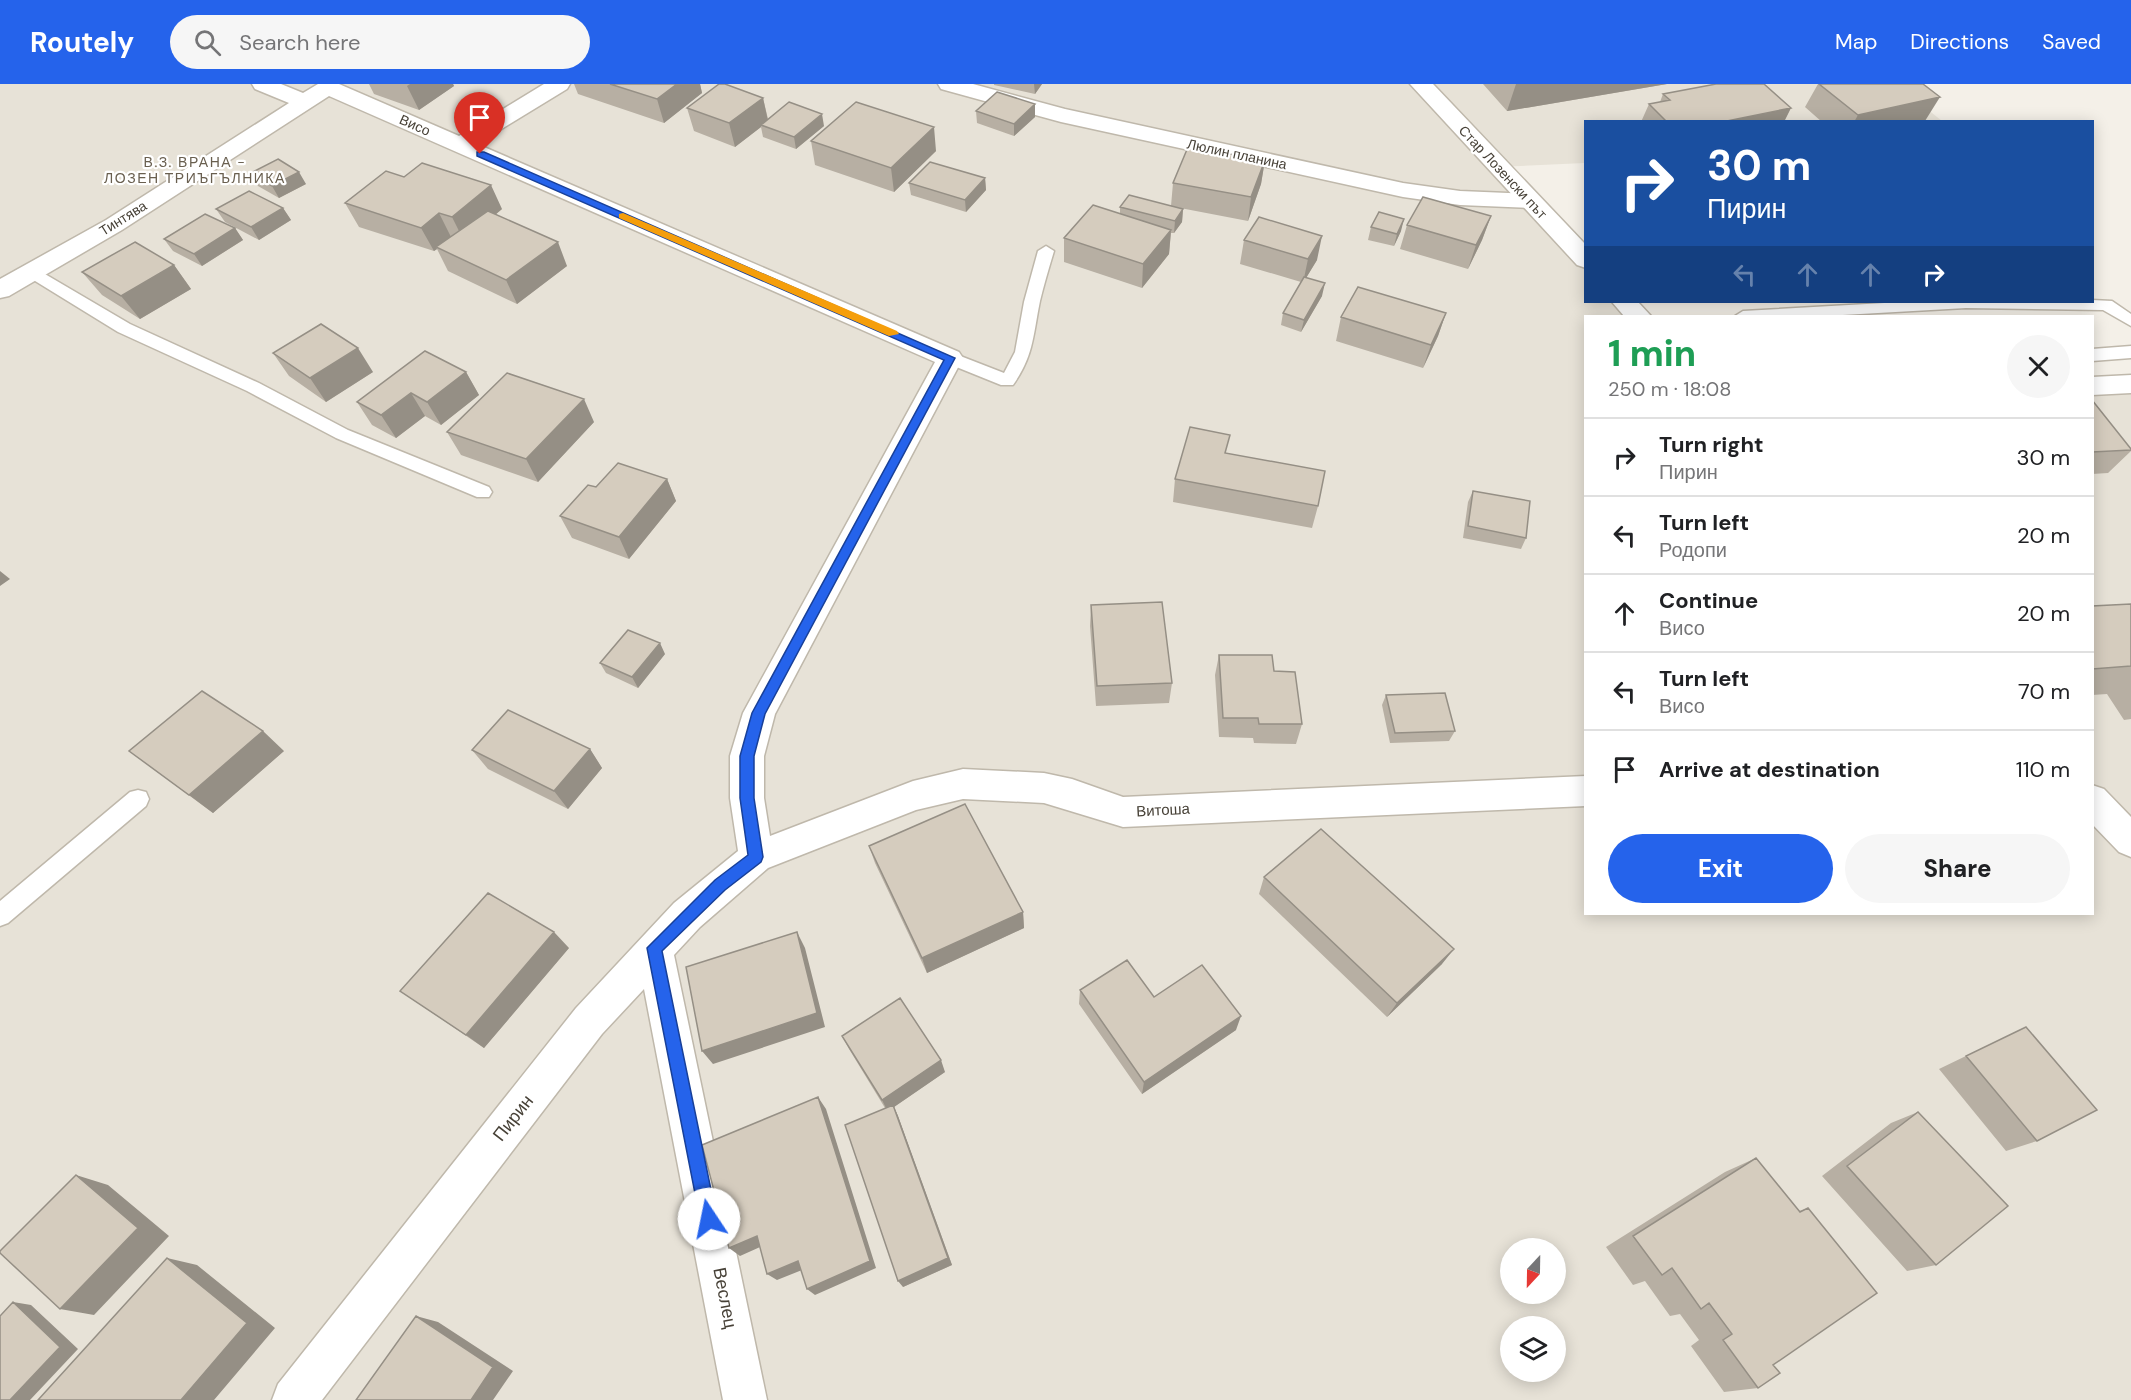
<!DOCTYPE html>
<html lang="en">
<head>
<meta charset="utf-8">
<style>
  body { margin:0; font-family:"DM Sans",sans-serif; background:#f6f6f6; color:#202124; height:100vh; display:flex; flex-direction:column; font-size:22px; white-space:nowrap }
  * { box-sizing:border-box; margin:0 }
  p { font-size:20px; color:#757577 }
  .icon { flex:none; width:33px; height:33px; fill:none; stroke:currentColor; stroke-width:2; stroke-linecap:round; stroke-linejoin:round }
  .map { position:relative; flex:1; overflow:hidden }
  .drawer { position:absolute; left:1584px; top:231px; width:510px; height:600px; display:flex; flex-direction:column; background:#fff; border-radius:0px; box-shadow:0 3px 15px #0003 }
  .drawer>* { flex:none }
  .hud { position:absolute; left:1584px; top:36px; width:510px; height:183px; border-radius:0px; box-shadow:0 3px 15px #0003; background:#1a4fa0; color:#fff; overflow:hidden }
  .needle { width:39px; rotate:202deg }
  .tools { position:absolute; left:1500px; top:1154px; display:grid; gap:12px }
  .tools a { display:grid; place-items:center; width:66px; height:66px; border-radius:50%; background:#fff; box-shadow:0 3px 15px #0003; font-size:30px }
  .pin { position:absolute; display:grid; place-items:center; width:51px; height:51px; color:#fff; margin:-62px -26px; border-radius:50% 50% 50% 0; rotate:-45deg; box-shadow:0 0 6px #0007 }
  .pin .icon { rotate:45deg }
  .me { position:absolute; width:66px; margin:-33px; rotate:349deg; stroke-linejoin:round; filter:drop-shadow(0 0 4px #0008) }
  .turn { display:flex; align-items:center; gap:21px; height:126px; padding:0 24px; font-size:27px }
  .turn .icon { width:78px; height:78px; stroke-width:2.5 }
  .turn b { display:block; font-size:42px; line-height:51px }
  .lanes { display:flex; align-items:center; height:57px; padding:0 24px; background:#0003; justify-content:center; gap:30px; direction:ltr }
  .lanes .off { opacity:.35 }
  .round { display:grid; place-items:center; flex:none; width:63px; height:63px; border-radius:32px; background:#f6f6f6 }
  .overview { display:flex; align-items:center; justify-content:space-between; height:102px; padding:0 24px }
  h1 { font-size:36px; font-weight:800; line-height:45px; color:#1e9e55 }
  .button { display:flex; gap:12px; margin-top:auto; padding:12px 24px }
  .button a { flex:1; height:69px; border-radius:36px; background:#2563eb; color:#fff; font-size:24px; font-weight:800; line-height:69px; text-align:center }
  .button a+a { background:#f6f6f6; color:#202124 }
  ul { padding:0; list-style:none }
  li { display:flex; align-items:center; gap:18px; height:78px; padding:0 24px; border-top:2px solid #e0e0e0 }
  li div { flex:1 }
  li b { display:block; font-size:22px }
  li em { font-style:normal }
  header { display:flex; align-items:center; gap:36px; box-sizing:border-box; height:84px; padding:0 30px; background:#2563eb; color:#fff }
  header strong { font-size:28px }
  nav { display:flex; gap:33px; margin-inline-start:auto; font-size:21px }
  .search { width:420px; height:54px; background:#f6f6f6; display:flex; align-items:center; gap:15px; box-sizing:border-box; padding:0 21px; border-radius:33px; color:#757577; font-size:22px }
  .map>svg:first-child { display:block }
  .residential { fill:#e7e2d7; fill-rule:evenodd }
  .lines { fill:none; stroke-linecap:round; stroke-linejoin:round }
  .service-casing { stroke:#bfb8ab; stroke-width:3 }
  .minor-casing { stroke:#bfb8ab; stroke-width:3 }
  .tertiary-casing { stroke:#bfb8ab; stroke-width:3 }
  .service { fill:#fff; fill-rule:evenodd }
  .minor { fill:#fff; fill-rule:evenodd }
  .tertiary { fill:#fff; fill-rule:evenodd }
  .wall { fill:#b7afa3 }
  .shaded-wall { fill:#958f85 }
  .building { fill:#d5ccbe; stroke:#958f85; stroke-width:1.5 }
  .route { fill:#2563eb; stroke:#184099; stroke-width:1.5 }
  .slow { fill:#f59e0b }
  .labels { text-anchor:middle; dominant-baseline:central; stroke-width:4.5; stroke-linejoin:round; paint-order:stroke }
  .far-street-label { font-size:14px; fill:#474137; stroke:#fff }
  .far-neighbourhood-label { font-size:14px; letter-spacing:1.5px; fill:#695f4f; stroke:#fff }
  .street-label { font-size:15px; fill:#474137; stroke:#fff }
  .near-street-label { font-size:18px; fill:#474137; stroke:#fff }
</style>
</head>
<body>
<header>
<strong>Routely</strong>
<div class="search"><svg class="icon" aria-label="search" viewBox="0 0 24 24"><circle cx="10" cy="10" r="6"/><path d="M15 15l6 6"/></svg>Search here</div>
<nav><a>Map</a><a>Directions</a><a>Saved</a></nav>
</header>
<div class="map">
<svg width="2131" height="1316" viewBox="0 0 2131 1316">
  <rect width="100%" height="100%" fill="#f4f0e8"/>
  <path class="residential" d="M0,0H1896L1942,37L1586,38L1585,79L1498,83L1585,176L1586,218H1624L1638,232H1586V830H2092L2093,302L2131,300V1316H0ZM1510,1164H1556V1209H1510ZM1510,1242H1556V1287H1510Z"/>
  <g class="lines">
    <g class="service-casing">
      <path id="service" d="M1046,162L1054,167C1049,184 1044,200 1040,217C1033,251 1034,271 1013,301H1001L944,278L942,274L950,268L1004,289L1015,268L1024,218L1038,167Z
        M33,183L130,240L259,299L348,346L489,403L492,408L489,413H477L336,354L247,307L118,248L27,192L25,188L27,184Z
        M2092,216L2112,217L2131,230V242L2103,226L1966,224L1825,232H1735L1743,227L1902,218Z
        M2131,262V274L2092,277V265Z
        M138,706L146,708L149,715L146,722L8,839L0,842V817L130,708Z"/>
    </g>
    <g class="minor-casing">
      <path id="minor" d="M252,0H281L303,9L318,0H339L459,52L544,0H570L567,5L477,60L959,268L963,274L775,630L764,672V714L770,752L913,697L963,685L1044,689L1072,695L1123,713L1586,692V722L1123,743L1044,719L963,715L916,726L768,784L700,843L674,871L767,1316H723L644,905L602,950L322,1316H272L278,1300L576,924L674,819L738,767L730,714V672L743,629L935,278L329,12L122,146L9,212L0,214V195L106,136L289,19L255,5Z
        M938,0H973L1065,25L1403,99L1460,107L1530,110L1538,112L1542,117L1538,122L1530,124L1460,121L1403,113L1061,38L941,5Z
        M2131,291V309L2092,311V293Z"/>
    </g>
    <g class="tertiary-casing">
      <path id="tertiary" d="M1410,0H1433L1586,161V184L1577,181Z
        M1612,218H1638L1651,232H1624Z
        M2092,701L2104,705L2131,733V773L2119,768L2092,740Z"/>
    </g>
    <use href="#service" class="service"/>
    <use href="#minor" class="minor"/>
    <use href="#tertiary" class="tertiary"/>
  </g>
  <path class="wall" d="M369,0H453L454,2L419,26L374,10Z
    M574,0H700L702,9L664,39L578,10Z
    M994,0H1042L1035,10L994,1Z
    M1483,0H1667L1507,27Z
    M1818,0L1925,37L1822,38L1805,23Z
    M1663,10L1784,38H1641L1649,20L1660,18Z
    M763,14L768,35L824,42L796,65L763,53L761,43L735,63L694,47L687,24Z
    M976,27L1035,33L1014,52L977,39Z
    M811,57L936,67L894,108L815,81Z
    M1265,76L1261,100L1248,137L1175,123L1183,125L1182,138L1174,149H1171L1169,170L1142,204L1064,178V154L1120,130V123L1171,122L1173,99Z
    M251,89L306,100L279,114L258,102Z
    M985,94L986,106L966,128L911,111L909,99Z
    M345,119L502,125L495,131L567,182L517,220L448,187L437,165L434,167L359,143Z
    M283,124L291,136L259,156L225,138L216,125Z
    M1491,132L1482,156L1468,185L1400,165L1407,141Z
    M1371,143L1401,147L1394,162L1368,156Z
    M235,144L243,156L202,182L173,167L164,155Z
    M1244,156L1317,176L1306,194L1322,212L1301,248L1281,241L1283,229L1301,198L1240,180Z
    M174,181L191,205L140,235L102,211L82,188Z
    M1446,229L1438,252L1423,284L1336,257L1341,233Z
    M273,269L373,288L326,318L289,292Z
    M466,288L479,311L441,341L425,332L396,354L372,341L357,318Z
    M2092,316L2131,365V367L2108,389L2092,390Z
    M594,338L538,398L461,371L447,348Z
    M1227,369L1318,422L1312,444L1173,418L1175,395Z
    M667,395L676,417L629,475L572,454L560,432L596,403Z
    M1473,407L1526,454L1521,465L1463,454L1468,418Z
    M2131,520V635L2124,636L2107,610L2092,611V522Z
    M1091,521L1172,599L1169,619L1096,622L1090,542Z
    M665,570L638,604L606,589L600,579Z
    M1219,571L1274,587L1302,640L1296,660L1254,659L1253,654L1219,653L1215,591Z
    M1386,611L1455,647L1449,657L1390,659L1382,621Z
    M590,665L602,684L568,725L488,685L472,666Z
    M129,667H284L213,729Z
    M869,762L1023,828L1024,844L927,889L875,779Z
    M1264,793L1442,880L1387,933L1259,810Z
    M569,864L484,964L400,907Z
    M1080,906L1154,913L1236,946L1142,1010L1079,920Z
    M2026,943L2037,1057L2006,1067L1939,985Z
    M842,952L945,988L894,1023L898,1032L952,1181L903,1203L885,1024L849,965Z
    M1918,1028L1936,1181L1907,1187L1822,1092L1891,1039Z
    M1756,1074L1799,1127L1808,1124L1773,1281L1758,1304L1724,1308L1691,1262L1699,1256L1680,1230L1670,1232L1645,1197L1633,1201L1606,1163L1725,1088Z"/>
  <path class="shaded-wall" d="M410,0H453L454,2L419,26L407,2Z
    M677,0H700L702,9L664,39L657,15Z
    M1034,0H1042L1035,10Z
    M1516,0H1667L1507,27Z
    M1940,13L1925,37L1854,38L1858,31Z
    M763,14L768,37L761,41V43L735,63L729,39Z
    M1035,20V33L1014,52V40Z
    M1791,24L1784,38H1722Z
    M822,30L824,42L796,65L794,53Z
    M934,43L936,67L894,108L891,84Z
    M1265,76L1261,100L1248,137L1251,113Z
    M299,88L306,100L279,114L272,102Z
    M985,94L986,106L966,128L965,116Z
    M491,101L502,125L464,157L452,133Z
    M283,124L291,136L259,156L251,143Z
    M1183,125L1182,138L1174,149L1175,137Z
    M439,129L451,153L436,163L437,165L434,167L421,144Z
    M1491,132L1482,156L1468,185L1476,161Z
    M1404,135L1401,147L1394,162L1397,150Z
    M235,144L243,156L202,182L194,170Z
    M1171,146L1169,170L1142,204L1143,180Z
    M1322,152L1317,176L1303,199L1308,175Z
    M558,158L567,182L517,220L506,196Z
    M174,181L191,205L140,235L121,212Z
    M1325,199L1322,212L1301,248L1304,236Z
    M1446,229L1438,252L1423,284L1431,261Z
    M358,264L373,288L326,318L310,294Z
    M466,288L479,311L441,341L427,318Z
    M411,309L425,332L396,354L381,331Z
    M584,315L594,338L538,398L526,375Z
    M667,395L676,417L629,475L619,453Z
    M0,487L10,495L0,502Z
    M660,559L665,570L638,604L632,593Z
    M263,647L284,667L213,729L189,711Z
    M590,665L602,684L568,725L554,707Z
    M1023,828L1024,844L927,889L922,874Z
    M554,848L569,864L484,964L466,951Z
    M797,848L805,864L825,943L713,980L702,967Z
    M1454,865L1442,880L1387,933L1397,919Z
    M1241,932L1236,946L1142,1010L1144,998Z
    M941,976L945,988L894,1023L898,1032L952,1181L903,1203L898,1197L888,1028L882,1016Z
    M818,1013L826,1025L876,1184L815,1211L807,1205Z
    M76,1091L108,1101L169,1152L94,1231L60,1225Z
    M757,1152L767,1160L740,1172L729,1164Z
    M167,1174L197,1181L275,1244L214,1316H181Z
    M798,1177L807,1184L777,1196L767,1190Z
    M13,1218L31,1221L78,1265L30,1316H10Z
    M416,1232L438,1238L513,1287L493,1316H471Z"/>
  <path class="building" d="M610,0H677L657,15Z
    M719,0H725L763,14L729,39L687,24Z
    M1716,0H1764L1791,24L1722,38H1667L1649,20L1670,16L1663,10Z
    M1819,0H1923L1940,13L1858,31Z
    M997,8L1035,20L1014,40L976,27Z
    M789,18L822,30L794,53L761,41Z
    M856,18L934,43L891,84L811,57Z
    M1188,63L1265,76L1251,113L1173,99Z
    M278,75L299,88L272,102L251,89Z
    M930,78L985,94L965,116L909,99Z
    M422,79L491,101L452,133L439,129L421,144L345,119L386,87L404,93Z
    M249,107L283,124L251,143L216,125Z
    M1129,111L1183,125L1175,137L1120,123Z
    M1423,113L1491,132L1476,161L1407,141Z
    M1093,121L1171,146L1143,180L1064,154Z
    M488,127L558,158L506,196L436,163Z
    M1379,128L1404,135L1397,150L1371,143Z
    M205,130L235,144L194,170L164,155Z
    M1259,133L1322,152L1308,175L1244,156Z
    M135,158L174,181L121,212L82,188Z
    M1304,193L1325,199L1304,236L1283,229Z
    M1358,203L1446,229L1431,261L1341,233Z
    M321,240L358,264L310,294L273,269Z
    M425,267L466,288L427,318L411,309L381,331L357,318Z
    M507,289L584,315L526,375L447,348Z
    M2092,316L2131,365V366L2092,368Z
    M1190,343L1230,351L1225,369L1325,387L1318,422L1175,395Z
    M618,379L667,395L619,453L560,432L588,401L596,403Z
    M1473,407L1530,417L1526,454L1468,442Z
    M1162,518L1172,599L1097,602L1091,521Z
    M2131,520V582L2092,585V522Z
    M628,546L660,559L632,593L600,579Z
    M1219,571H1272L1274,587L1295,588L1302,640H1259L1258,634H1223Z
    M202,607L263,647L189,711L129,667Z
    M1445,609L1455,647L1395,649L1386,611Z
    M508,626L590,665L554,707L472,666Z
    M965,720L1023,828L922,874L869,762Z
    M1321,745L1454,865L1397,919L1264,793Z
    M488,809L554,848L466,951L400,907Z
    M797,848L817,929L702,967L686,883Z
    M1127,876L1154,913L1202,881L1241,932L1144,998L1080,906Z
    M900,914L941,976L882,1016L842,952Z
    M2026,943L2097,1026L2037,1057L1966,972Z
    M818,1013L870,1177L807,1205L798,1177L767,1190L757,1152L729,1164L702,1061Z
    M893,1021L948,1174L898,1197L845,1041Z
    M1918,1028L2008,1122L1936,1181L1847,1082Z
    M1756,1074L1800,1128L1808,1124L1877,1209L1773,1281L1780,1289L1758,1304L1723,1256L1732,1250L1709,1219L1701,1225L1672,1184L1662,1191L1633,1152Z
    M76,1091L138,1144L60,1225L0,1169V1167Z
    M167,1174L247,1239L181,1316H38Z
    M13,1218L60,1263L10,1316H0V1232Z
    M416,1232L493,1283L471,1316H356Z"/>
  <path class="route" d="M477,68H484L955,274L765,630L754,672V714L763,773L761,778L725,806L662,867L717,1135L715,1141L709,1144L703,1141L700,1135L647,864L715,796L748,771L740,714V672L752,629L944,276L477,72Z"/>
  <path class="slow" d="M623,129L897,247L899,250L889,252L619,134V130Z"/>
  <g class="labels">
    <g class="far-street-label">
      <text transform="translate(415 41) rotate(24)">Висо</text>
      <text transform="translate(1237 70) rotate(12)">Люлин планина</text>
      <text transform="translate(1503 88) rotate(47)">Стар Лозенски път</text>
      <text transform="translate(123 134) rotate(-32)">Тинтява</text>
    </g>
    <g class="far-neighbourhood-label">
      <text x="195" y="78">В.З. ВРАНА -<tspan x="195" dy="16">ЛОЗЕН ТРИЪГЪЛНИКА</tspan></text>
    </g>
    <g class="street-label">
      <text transform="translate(1163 726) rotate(-3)">Витоша</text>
    </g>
    <g class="near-street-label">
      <text transform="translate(513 1034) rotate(-52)">Пирин</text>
      <text transform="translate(725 1214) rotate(79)">Веслец</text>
    </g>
  </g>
</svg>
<div class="tools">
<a><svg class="needle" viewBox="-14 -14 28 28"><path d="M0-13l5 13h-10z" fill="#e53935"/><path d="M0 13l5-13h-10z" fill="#757577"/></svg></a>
<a><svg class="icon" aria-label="layers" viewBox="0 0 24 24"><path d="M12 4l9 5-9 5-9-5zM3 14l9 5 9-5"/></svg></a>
</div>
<div class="pin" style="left:480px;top:70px;background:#d93025"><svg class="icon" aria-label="arrive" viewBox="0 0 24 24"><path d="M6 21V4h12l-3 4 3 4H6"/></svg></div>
<svg class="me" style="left:709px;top:1135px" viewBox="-20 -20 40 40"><circle r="19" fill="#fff"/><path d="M0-13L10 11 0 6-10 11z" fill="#2563eb"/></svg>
<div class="hud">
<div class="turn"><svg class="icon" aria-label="right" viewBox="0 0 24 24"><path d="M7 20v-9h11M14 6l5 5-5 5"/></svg><div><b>30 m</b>Пирин</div></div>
<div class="lanes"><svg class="icon off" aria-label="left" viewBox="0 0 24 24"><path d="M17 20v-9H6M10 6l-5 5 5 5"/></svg><svg class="icon off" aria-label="ahead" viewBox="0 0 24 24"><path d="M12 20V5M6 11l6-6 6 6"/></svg><svg class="icon off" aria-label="ahead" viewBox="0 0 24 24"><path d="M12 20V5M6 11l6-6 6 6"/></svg><svg class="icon" aria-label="right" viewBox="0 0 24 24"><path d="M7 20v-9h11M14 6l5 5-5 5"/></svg></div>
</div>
<section class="drawer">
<div class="overview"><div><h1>1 min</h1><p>250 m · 18:08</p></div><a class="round"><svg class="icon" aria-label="close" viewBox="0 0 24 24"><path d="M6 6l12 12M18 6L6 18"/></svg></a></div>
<ul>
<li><svg class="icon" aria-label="right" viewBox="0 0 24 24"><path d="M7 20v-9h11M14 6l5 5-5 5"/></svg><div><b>Turn right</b><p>Пирин</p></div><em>30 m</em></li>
<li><svg class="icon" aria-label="left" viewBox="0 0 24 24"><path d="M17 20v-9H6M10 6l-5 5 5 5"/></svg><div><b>Turn left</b><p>Родопи</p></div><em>20 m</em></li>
<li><svg class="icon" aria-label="ahead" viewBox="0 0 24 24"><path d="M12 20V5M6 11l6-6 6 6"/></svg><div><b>Continue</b><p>Висо</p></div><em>20 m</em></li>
<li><svg class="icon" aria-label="left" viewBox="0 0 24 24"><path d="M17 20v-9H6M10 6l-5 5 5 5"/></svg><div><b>Turn left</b><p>Висо</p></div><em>70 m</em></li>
<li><svg class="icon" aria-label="arrive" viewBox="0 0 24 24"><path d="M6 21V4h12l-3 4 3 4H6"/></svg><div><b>Arrive at destination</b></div><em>110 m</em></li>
</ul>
<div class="button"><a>Exit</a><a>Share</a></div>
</section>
</div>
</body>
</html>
